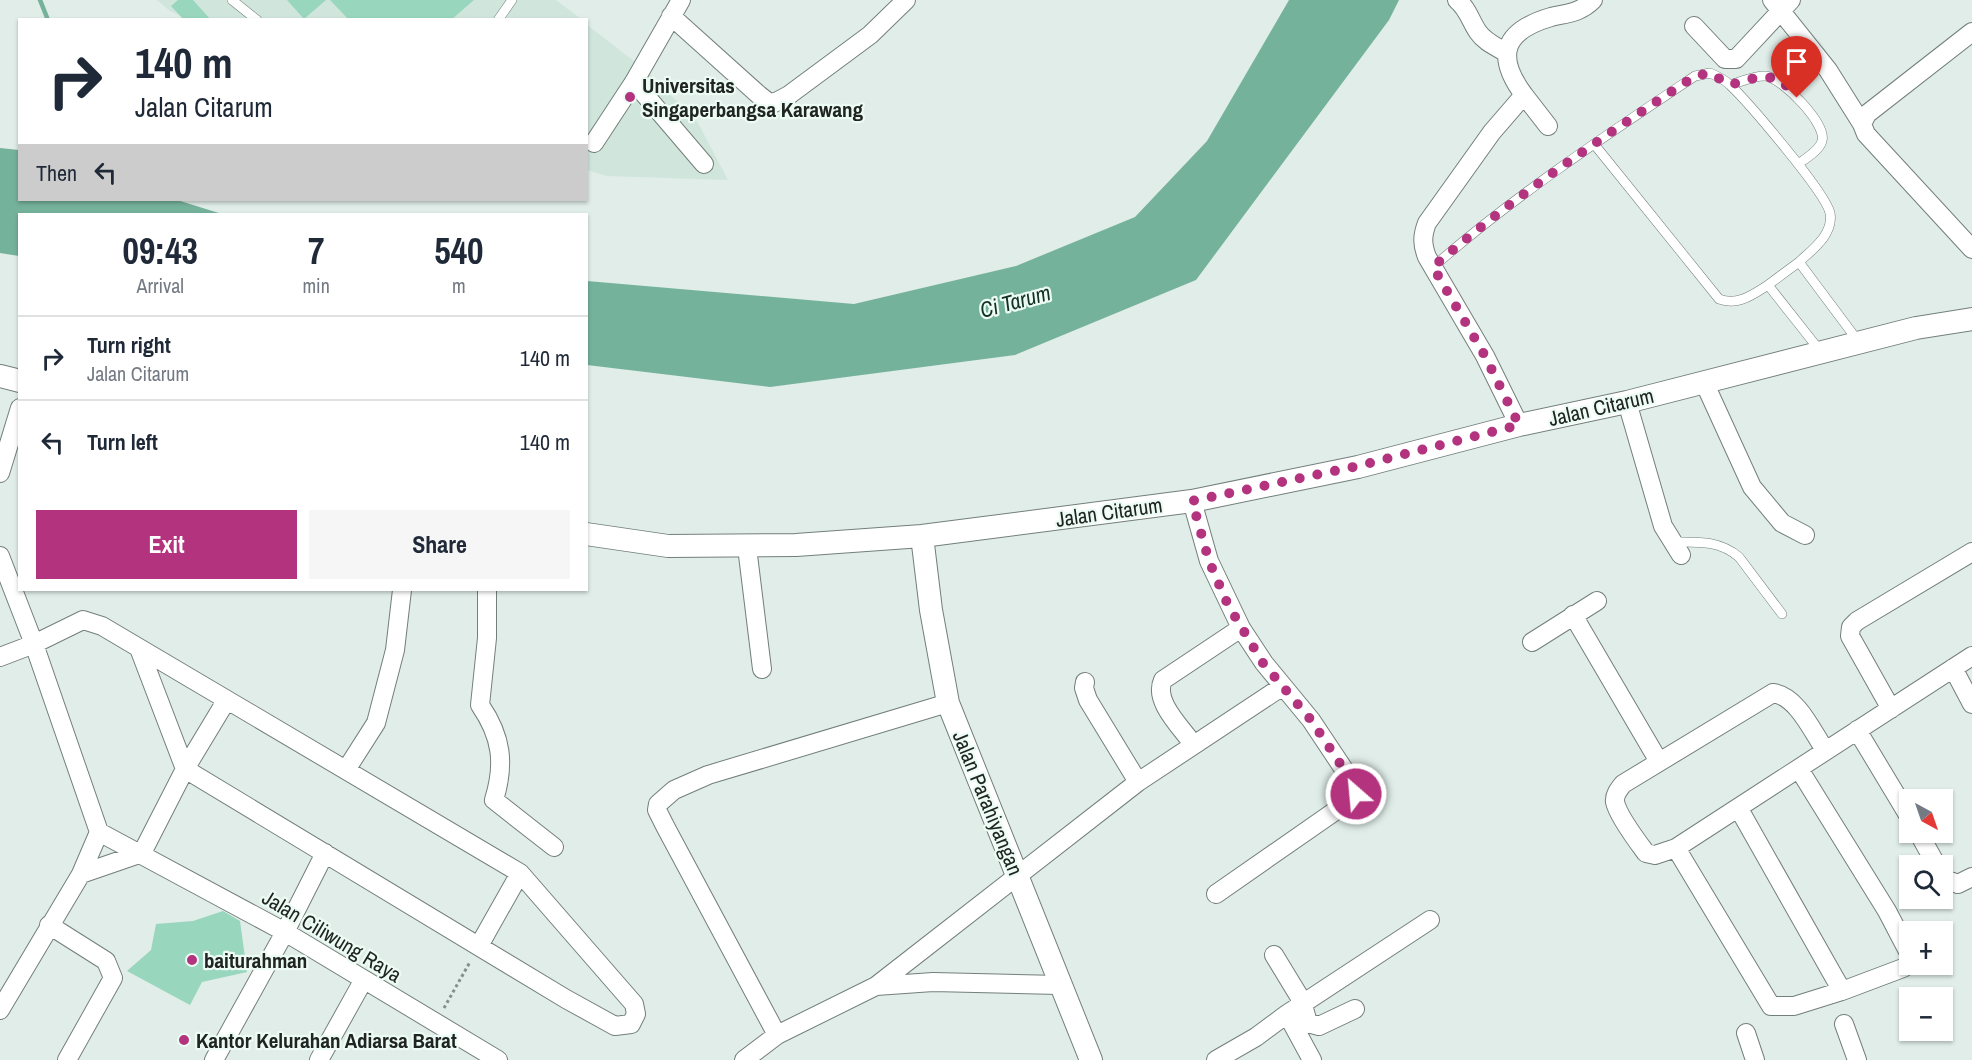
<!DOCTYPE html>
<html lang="en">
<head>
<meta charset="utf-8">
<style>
  body { margin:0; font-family:"Archivo Narrow",sans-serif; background:#f6f6f7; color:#1f2937; height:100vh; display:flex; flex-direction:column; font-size:22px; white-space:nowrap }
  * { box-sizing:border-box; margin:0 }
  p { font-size:20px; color:#747a83 }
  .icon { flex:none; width:33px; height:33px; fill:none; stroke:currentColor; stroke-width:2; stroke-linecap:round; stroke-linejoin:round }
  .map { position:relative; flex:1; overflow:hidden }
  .sheet { position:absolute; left:18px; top:213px; width:570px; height:378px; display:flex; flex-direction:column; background:#fff; border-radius:0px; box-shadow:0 2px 4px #0004 }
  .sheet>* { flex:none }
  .hud { position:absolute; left:18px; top:18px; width:570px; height:183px; border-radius:0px; box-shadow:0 2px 4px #0004; background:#fff; color:#1f2937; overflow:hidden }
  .needle { width:39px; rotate:140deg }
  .controls { position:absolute; left:1899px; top:789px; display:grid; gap:12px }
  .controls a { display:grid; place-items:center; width:54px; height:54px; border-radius:0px; background:#fff; box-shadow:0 2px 4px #0004; font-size:30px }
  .pin { position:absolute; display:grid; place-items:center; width:51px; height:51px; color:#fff; margin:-62px -26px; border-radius:50% 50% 50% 0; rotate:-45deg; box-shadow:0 0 6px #0007 }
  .pin .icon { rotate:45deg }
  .me { position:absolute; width:66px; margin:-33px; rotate:333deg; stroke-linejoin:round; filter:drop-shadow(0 0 4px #0008) }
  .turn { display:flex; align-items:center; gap:21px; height:126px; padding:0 18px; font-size:27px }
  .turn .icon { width:78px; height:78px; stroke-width:2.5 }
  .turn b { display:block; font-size:42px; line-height:51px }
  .then { display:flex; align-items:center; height:57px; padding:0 18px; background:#0003; gap:12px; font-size:22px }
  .eta { display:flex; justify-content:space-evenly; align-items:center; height:102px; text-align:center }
  .eta b { font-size:36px; font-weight:800; line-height:42px }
  .button { display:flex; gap:12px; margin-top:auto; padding:12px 18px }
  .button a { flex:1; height:69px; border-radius:0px; background:#b3337f; color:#fff; font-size:24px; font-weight:800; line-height:69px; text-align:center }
  .button a+a { background:#f6f6f7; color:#1f2937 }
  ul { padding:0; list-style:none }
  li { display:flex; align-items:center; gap:18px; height:84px; padding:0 18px; border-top:2px solid #e0e1e3 }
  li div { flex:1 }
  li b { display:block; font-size:22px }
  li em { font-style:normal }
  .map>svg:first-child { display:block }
  .built { fill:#d0e6dc }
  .water { fill:#75b29b }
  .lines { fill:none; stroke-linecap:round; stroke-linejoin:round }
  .stream { stroke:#75b29b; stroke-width:4.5 }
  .building { fill:#98d6be }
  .service-casing { stroke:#737f7a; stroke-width:10 }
  .minor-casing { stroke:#737f7a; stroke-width:20 }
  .tertiary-casing { stroke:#737f7a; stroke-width:24 }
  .path { stroke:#858e8b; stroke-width:3; stroke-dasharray:3 3; stroke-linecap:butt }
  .service { stroke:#fff; stroke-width:9 }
  .minor { stroke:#fff; stroke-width:18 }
  .tertiary { stroke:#fff; stroke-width:22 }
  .route { stroke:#b3337f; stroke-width:10; stroke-dasharray:0 18 }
  .poi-dot { fill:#b3337f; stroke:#edfbf5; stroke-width:2 }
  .labels { text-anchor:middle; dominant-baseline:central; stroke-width:4.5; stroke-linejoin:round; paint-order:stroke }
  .poi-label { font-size:21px; font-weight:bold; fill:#202523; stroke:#edfbf5; text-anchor:start }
  .street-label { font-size:21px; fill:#202523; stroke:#edfbf5 }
  .water-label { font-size:22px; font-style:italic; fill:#133127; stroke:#edfbf5 }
</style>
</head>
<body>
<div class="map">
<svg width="1972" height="1060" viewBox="0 0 1972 1060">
  <rect width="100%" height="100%" fill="#e0ede8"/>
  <path class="built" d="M157,0H556L581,19L189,20L170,11Z
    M586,24L648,72L698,123L728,180L607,176L587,170Z"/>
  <path class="water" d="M1289,0H1399L1389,20L1196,280L1015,355L770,387L587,365V281L854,304L1016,266L1135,217L1207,141Z
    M0,148L19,150L20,200H177L222,214H20L19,256L0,253Z"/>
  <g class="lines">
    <path class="stream" d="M40,0L48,20"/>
  </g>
  <path class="building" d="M178,0H193L211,20H184L171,6Z
    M287,0H326L304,19Z
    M330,0H474L451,20H349Z
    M223,911L240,921L247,972L202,982L190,1005L127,971L151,950L156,924L193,921Z"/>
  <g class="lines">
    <g class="service-casing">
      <path id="service" d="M232,0L257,20
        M498,20L512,0
        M1730,85C1741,82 1755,75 1766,76C1783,79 1827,124 1822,141C1820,150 1805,159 1798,164
        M1594,144L1719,299C1738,306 1752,295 1768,285L1821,352
        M1433,267C1514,196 1605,136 1695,76L1710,73C1717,76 1724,79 1730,85C1748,102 1826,193 1830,213C1834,234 1812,250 1799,262L1858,341
        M1768,285L1799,262
        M1673,542C1697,542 1719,540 1739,557L1782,614"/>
    </g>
    <g class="minor-casing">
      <path id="minor" d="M1457,0C1468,9 1470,20 1478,32C1485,42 1495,46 1505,52
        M1772,0L1828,70L1862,124
        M671,16L759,95L768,102L774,103L789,95L870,35L906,0
        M1694,26L1725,59H1736L1791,0
        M1972,32L1867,114L1862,124L1866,134L1972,249
        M634,82L704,164
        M1524,95L1548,126
        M594,143L634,82L681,0
        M1704,382L1752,487L1782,523L1805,535
        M1627,402L1663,526L1681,555
        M1519,425L1485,356L1427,257C1422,244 1422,236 1427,223L1492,132L1524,95C1495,56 1503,31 1551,17C1568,13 1580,13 1593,0
        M0,473L20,408
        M1192,501L1209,561L1241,628L1264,663L1311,720L1355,786L1356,794L1351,800L1216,894
        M747,547L762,669
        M0,556L34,644L99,832L81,874L142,853
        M487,590V638L480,705C502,737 505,764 494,800L554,847
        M1573,615L1658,760
        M1532,642L1597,601
        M0,657L34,644L83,620L102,626L520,873L634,1004L636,1014L631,1024L615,1026L566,999L185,769L140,651
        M1953,668L1972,704
        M1085,682L1084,688L1088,700L1138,782
        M1891,709L1850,636L1851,627L1857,621L1972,552
        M1857,730L1910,818
        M1193,744C1181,727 1153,701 1163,680L1241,628
        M1825,750C1812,731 1797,696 1773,693L1623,784C1619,789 1614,795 1615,802C1618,816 1637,841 1646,853L1655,855L1676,848L1972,656
        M1799,769L1887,911L1910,955
        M346,770L376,723L395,650L402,590
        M1739,809L1842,991L1903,968L1908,965L1910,959
        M99,832L285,932L498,1060
        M1918,832L1937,866
        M1676,848L1771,1006H1794L1842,991
        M142,853L185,769L226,701
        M1942,873L1947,880L1958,884L1972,877
        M49,925L106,961L113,978L67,1060
        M480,944L520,873
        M1274,955L1302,1001L1308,1023L1319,1026L1355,1009
        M876,986L933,982L1059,985
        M0,1010L81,874
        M1287,1014L1430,920
        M1844,1024L1857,1060
        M1746,1033L1755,1060
        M777,1035L665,826L657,810L658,804L674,790L708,775L948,703
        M214,1060L285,932L325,853
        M319,1060L363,981
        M744,1060L777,1035L876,986L1138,782L1283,686
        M1216,1060L1256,1037L1287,1014L1312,1060"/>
    </g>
    <g class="tertiary-casing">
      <path id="tertiary" d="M0,376L20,381
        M586,534L668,546L796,545L922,536L1192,501L1358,467L1519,425L1627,402L1916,328L1972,319
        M922,536L931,610L948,703L1091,1060"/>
    </g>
    <path class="path" d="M444,1008L470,962"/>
    <use href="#service" class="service"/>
    <use href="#minor" class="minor"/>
    <use href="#tertiary" class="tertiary"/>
  </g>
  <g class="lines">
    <path class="route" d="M1356,794L1355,786L1311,720L1263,663L1228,605L1209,561L1192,501L1358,466L1519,425L1485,356L1433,267C1514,196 1605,136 1695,76L1710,73L1730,85C1760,76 1776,69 1797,98"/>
  </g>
  <g class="poi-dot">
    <circle cx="630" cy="97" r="6"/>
    <circle cx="192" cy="960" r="6"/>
    <circle cx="184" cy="1040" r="6"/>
  </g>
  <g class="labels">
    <g class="poi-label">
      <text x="642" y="85">Universitas<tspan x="642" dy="24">Singaperbangsa Karawang</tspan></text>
      <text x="204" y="960">baiturahman</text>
      <text x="196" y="1040">Kantor Kelurahan Adiarsa Barat</text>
    </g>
    <g class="street-label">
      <text transform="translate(1601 407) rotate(-13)">Jalan Citarum</text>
      <text transform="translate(1109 512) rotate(-8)">Jalan Citarum</text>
      <text transform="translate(988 803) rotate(68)">Jalan Parahiyangan</text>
      <text transform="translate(332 936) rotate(31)">Jalan Ciliwung Raya</text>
    </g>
    <g class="water-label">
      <text transform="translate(1015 301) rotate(-15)">Ci Tarum</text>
    </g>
  </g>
</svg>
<div class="controls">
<a><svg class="needle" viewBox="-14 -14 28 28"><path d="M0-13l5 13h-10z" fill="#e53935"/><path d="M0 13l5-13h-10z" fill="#747a83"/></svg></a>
<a><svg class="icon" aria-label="search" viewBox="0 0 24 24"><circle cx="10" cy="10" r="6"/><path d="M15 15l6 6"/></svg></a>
<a>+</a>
<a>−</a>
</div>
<div class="pin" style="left:1797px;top:98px;background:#d93025"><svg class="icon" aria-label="arrive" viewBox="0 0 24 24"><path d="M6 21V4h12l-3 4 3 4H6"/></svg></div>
<svg class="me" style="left:1356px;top:794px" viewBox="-20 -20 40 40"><circle r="17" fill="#b3337f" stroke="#fff" stroke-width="3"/><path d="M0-11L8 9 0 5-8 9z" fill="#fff"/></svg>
<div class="hud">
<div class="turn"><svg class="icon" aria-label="right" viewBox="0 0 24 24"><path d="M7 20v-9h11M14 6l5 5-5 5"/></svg><div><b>140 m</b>Jalan Citarum</div></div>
<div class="then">Then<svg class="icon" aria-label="left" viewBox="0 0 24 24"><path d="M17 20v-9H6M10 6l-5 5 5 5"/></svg></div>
</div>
<section class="sheet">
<div class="eta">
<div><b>09:43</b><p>Arrival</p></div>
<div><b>7</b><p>min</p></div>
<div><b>540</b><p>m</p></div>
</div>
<ul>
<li><svg class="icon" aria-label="right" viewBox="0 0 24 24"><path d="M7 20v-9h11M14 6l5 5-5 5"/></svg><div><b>Turn right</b><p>Jalan Citarum</p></div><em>140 m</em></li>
<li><svg class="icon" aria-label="left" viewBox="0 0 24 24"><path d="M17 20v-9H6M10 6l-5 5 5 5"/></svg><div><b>Turn left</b></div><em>140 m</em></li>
</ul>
<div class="button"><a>Exit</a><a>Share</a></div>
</section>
</div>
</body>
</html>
